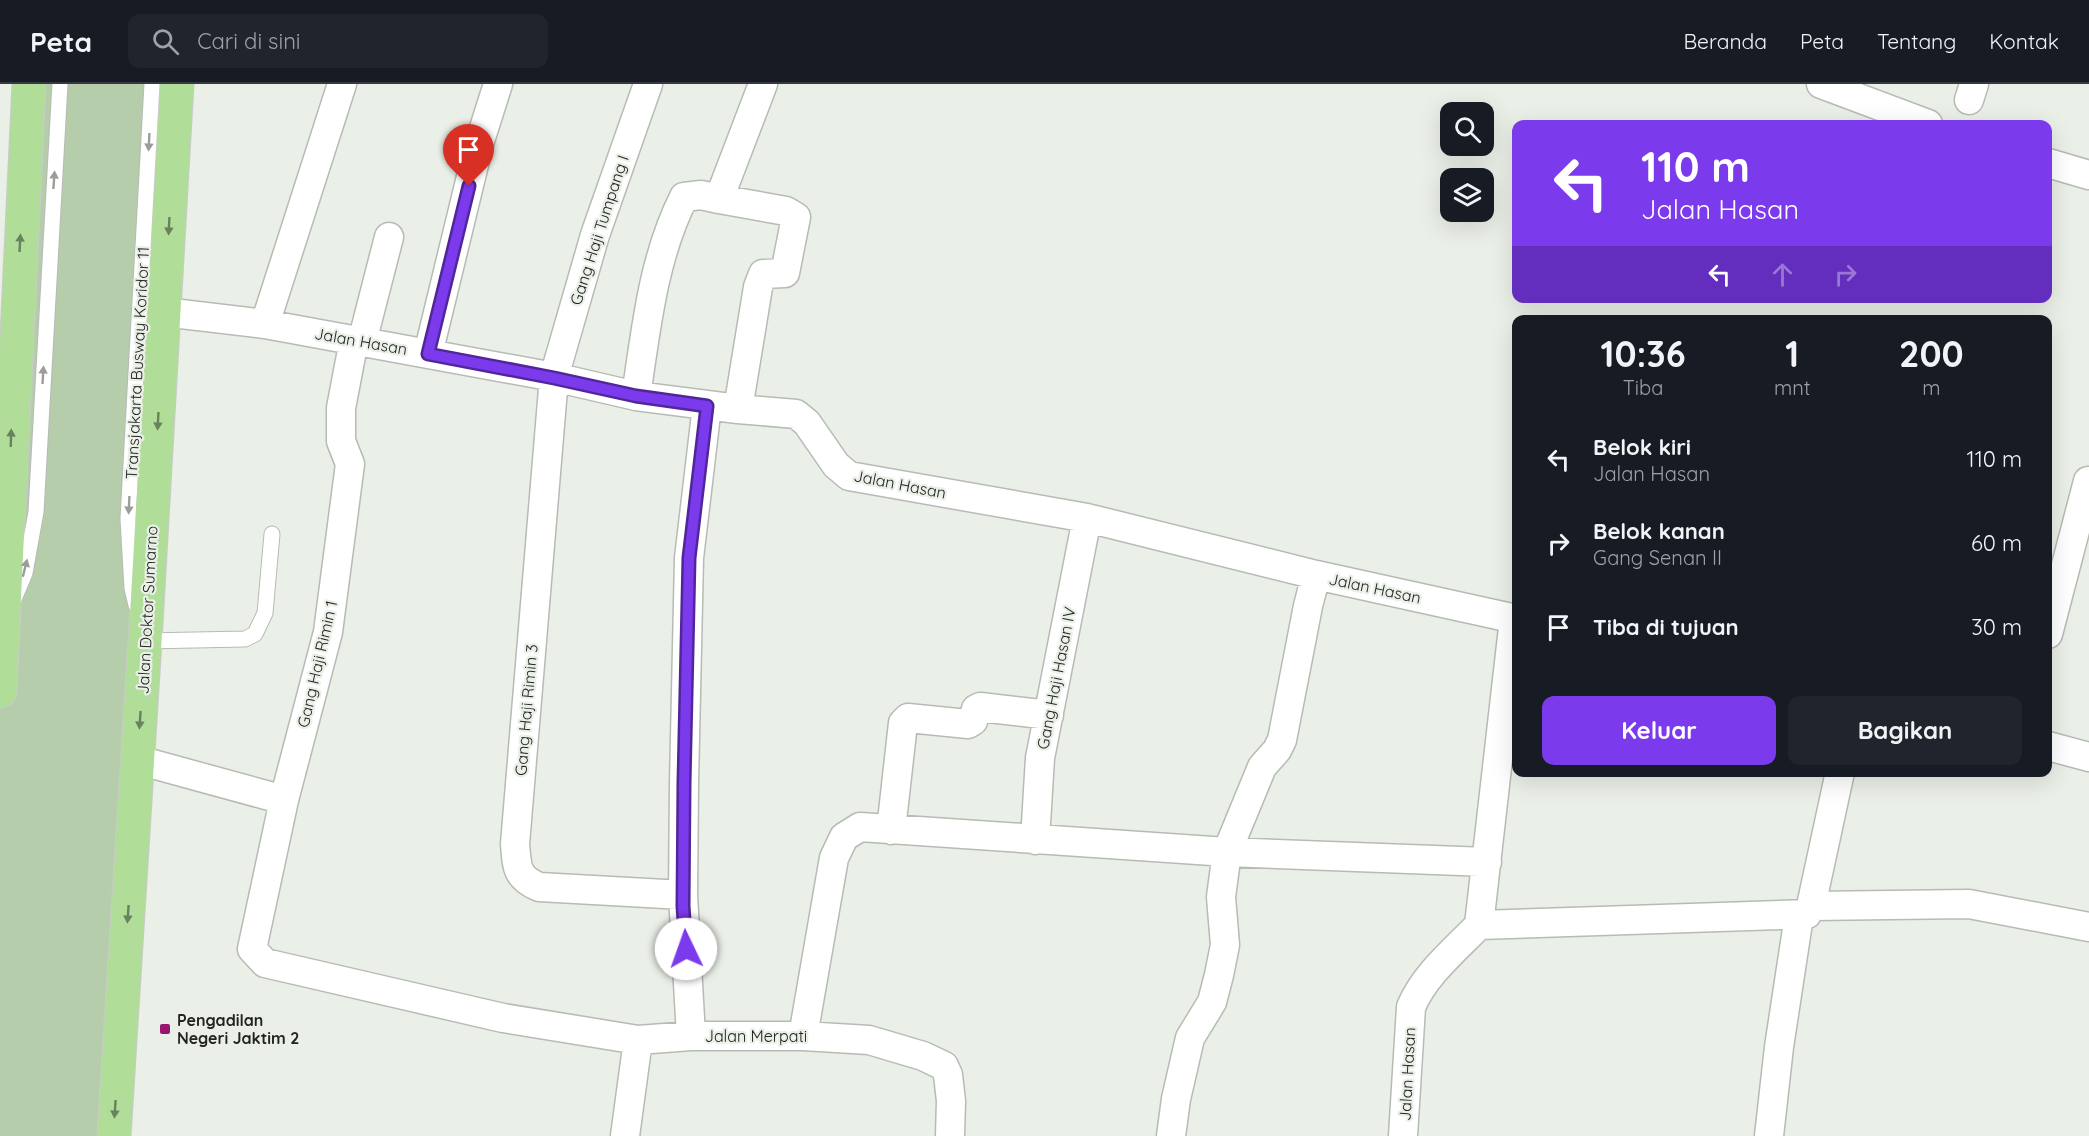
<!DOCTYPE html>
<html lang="id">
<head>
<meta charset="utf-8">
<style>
  body { margin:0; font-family:Quicksand,sans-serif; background:#20242c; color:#f1f3f6; height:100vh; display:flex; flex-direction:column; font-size:22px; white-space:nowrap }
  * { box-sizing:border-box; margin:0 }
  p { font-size:20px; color:#9ea1a6 }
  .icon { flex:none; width:33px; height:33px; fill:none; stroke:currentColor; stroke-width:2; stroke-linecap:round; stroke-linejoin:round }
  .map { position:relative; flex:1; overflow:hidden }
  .drawer { position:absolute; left:1512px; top:231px; width:540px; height:462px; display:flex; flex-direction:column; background:#171b24; border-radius:12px; box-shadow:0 6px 24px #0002 }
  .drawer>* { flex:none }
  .top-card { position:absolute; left:1512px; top:36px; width:540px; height:183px; border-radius:12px; box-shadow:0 6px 24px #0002; background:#7c3aed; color:#fff; overflow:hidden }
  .tools { position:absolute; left:1440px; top:18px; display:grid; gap:12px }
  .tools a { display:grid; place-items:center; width:54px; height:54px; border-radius:12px; background:#171b24; box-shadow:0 6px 24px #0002; font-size:30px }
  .pin { position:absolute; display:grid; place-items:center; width:51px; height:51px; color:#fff; margin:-62px -26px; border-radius:50% 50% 50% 0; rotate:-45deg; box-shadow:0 0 6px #0007 }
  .pin .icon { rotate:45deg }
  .me { position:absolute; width:66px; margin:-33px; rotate:357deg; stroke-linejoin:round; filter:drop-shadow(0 0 4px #0008) }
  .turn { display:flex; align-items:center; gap:21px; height:126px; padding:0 30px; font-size:27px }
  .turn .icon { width:78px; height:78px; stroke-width:2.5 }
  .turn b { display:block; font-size:42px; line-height:51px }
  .lanes { display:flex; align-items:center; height:57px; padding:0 30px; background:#0003; justify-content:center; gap:30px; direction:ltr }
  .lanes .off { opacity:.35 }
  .eta { display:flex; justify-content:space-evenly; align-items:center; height:102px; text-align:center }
  .eta b { font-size:36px; font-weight:700; line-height:42px }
  .primary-button { display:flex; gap:12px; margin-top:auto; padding:12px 30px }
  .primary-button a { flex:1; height:69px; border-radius:12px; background:#7c3aed; color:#fff; font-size:24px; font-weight:700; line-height:69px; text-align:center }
  .primary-button a+a { background:#20242c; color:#f1f3f6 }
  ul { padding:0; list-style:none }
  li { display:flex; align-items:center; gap:18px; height:84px; padding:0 30px }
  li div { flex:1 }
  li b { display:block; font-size:22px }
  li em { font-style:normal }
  header { display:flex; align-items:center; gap:36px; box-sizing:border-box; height:84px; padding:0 30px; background:#171b24; border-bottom:2px solid #363941 }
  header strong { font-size:28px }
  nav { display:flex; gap:33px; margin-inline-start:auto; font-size:21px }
  .search { width:420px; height:54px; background:#20242c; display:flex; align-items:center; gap:15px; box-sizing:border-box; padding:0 21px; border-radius:12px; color:#9ea1a6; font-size:22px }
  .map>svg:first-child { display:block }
  .green { fill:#b6cdac }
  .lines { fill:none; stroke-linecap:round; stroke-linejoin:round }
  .lane-casing { stroke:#b6bbb4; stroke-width:17 }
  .street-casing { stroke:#b6bbb4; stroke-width:31 }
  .primary-casing { stroke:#cacaca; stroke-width:35 }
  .lane { stroke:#fff; stroke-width:15 }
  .street { stroke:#fff; stroke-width:28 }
  .primary { stroke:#b0de99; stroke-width:33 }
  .oneway { fill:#9c9c9b }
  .oneway2 { fill:#69815d }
  .route-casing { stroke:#51269a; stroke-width:15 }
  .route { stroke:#7c3aed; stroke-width:10 }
  .poi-dot { fill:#98176d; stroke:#eaefe7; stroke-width:2 }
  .labels { text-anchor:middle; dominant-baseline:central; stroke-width:4.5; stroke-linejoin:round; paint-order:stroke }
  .street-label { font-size:16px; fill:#222421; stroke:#eaefe7 }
  .poi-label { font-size:16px; font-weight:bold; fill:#222421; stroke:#eaefe7; text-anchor:start }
</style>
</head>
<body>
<header>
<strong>Peta</strong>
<div class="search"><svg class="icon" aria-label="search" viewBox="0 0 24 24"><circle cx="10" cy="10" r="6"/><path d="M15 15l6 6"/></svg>Cari di sini</div>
<nav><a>Beranda</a><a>Peta</a><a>Tentang</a><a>Kontak</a></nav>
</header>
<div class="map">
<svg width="2089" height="1052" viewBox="0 0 2089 1052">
  <rect width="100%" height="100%" fill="#eaefe7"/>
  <path class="green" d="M31,0H177L114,1052H0V608Z"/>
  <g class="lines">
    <g class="lane-casing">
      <path id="lane" d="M14,515L25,489L36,428L60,0
        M136,521L132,504L128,435L152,0
        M144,553L145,557L245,555L255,550L265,529L272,450"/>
    </g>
    <g class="street-casing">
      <path id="street" d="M648,0L595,151L554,293L515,760C517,783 516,793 539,803L683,811
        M1821,0L1928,40
        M1969,16L1974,0
        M2048,79L2089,91
        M719,115L786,127L796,133L785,189L763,190L758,203L738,325
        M164,228L265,240L554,293L636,312L738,325L796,330L807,339L836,381L849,392L1087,434L1316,491L1516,535
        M265,240L342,0
        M362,258L389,153
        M428,270L479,60L498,0
        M636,312C646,245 653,174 684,113L701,111L719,115L763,0
        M2048,550L2088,397
        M2048,662L2089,673
        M138,676L284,716L328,548L350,380L341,357V324L354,256
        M284,716L252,865L265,879L503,934L638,956L691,952H803L869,956L923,972L944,982L948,991L951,1017L950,1052
        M891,746L903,639L908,634L968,640L973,637L976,625L980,623L1049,631
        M1035,756L1040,674L1087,434
        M1811,822L1969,820L2089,843
        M1479,841L1514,535
        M691,952L683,811L684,699L689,474L707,322
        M803,952L834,774L844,753L860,743L1227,768L1487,778
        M625,1052L638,956
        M1171,1052L1176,1015L1190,954L1212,918L1219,891L1225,861L1221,813L1227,768L1262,683L1277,666L1282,656L1308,522L1316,491
        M1403,1052L1411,923C1425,890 1455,866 1479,841L1807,830L1811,822L1840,688
        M1769,1052L1779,963L1799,832"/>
    </g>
    <g class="primary-casing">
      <path id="primary" d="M0,607L29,0
        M114,1052L145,557L177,0"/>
    </g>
    <use href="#lane" class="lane"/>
    <use href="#street" class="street"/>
    <use href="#primary" class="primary"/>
  </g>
  <defs><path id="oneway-solid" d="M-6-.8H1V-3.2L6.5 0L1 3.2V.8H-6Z" transform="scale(1.5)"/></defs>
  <g class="oneway">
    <use href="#oneway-solid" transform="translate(149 58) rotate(93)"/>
    <use href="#oneway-solid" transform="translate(54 96) rotate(-86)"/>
    <use href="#oneway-solid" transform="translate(43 291) rotate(-87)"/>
    <use href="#oneway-solid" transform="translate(129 421) rotate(93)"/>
    <use href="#oneway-solid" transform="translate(25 484) rotate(-76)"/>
  </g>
  <g class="oneway2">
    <use href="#oneway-solid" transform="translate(169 142) rotate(93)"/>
    <use href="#oneway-solid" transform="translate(20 159) rotate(-87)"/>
    <use href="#oneway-solid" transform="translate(158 337) rotate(93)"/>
    <use href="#oneway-solid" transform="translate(11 354) rotate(-88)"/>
    <use href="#oneway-solid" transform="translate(140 636) rotate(94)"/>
    <use href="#oneway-solid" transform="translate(128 830) rotate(94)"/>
    <use href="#oneway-solid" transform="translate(115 1025) rotate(94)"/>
  </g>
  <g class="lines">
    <g class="route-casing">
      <path id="route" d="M469,102L428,270L554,294L636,312L707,322L689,474L684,699L683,822L686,865"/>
    </g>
    <use href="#route" class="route"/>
  </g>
  <rect class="poi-dot" x="159" y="939" width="12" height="12" rx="3"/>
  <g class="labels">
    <g class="street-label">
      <text transform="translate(599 146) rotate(-72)">Gang Haji Tumpang I</text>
      <text transform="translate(361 257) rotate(10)">Jalan Hasan</text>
      <text transform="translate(137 279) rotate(-87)">Transjakarta Busway Koridor 11</text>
      <text transform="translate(900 400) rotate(11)">Jalan Hasan</text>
      <text transform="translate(1375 504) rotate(12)">Jalan Hasan</text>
      <text transform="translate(147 526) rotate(-87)">Jalan Doktor Sumarno</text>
      <text transform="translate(317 580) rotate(-77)">Gang Haji Rimin 1</text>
      <text transform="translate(1056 594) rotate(-79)">Gang Haji Hasan IV</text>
      <text transform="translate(526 626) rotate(-85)">Gang Haji Rimin 3</text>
      <text x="756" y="952">Jalan Merpati</text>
      <text transform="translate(1407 990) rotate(-87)">Jalan Hasan</text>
    </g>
    <g class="poi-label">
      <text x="177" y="936">Pengadilan<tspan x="177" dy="18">Negeri Jaktim 2</tspan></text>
    </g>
  </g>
</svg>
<div class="tools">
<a><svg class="icon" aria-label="search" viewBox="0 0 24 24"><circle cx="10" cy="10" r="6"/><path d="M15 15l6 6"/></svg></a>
<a><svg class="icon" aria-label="layers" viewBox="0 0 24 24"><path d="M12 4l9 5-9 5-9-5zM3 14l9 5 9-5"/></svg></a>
</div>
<div class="pin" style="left:469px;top:102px;background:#d93025"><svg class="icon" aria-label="arrive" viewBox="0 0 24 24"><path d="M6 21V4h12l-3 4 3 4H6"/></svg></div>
<svg class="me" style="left:686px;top:865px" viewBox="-20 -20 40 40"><circle r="19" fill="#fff"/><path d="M0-13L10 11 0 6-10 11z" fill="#7c3aed"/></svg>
<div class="top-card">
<div class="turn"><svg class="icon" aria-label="left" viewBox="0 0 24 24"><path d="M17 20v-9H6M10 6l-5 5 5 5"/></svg><div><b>110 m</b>Jalan Hasan</div></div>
<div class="lanes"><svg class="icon" aria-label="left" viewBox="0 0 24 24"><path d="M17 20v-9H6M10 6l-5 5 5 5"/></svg><svg class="icon off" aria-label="ahead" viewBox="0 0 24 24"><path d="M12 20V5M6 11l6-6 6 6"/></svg><svg class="icon off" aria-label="right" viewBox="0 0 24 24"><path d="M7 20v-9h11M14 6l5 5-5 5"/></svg></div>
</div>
<section class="drawer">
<div class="eta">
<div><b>10:36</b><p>Tiba</p></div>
<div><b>1</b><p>mnt</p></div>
<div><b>200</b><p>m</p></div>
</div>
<ul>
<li><svg class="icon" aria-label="left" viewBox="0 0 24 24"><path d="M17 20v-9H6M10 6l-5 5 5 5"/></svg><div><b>Belok kiri</b><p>Jalan Hasan</p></div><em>110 m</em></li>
<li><svg class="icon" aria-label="right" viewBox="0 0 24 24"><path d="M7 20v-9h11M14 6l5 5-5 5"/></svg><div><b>Belok kanan</b><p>Gang Senan II</p></div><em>60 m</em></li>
<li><svg class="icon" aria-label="arrive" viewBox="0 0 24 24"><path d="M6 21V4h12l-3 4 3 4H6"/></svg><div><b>Tiba di tujuan</b></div><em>30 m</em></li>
</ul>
<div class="primary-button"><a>Keluar</a><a>Bagikan</a></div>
</section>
</div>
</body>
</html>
